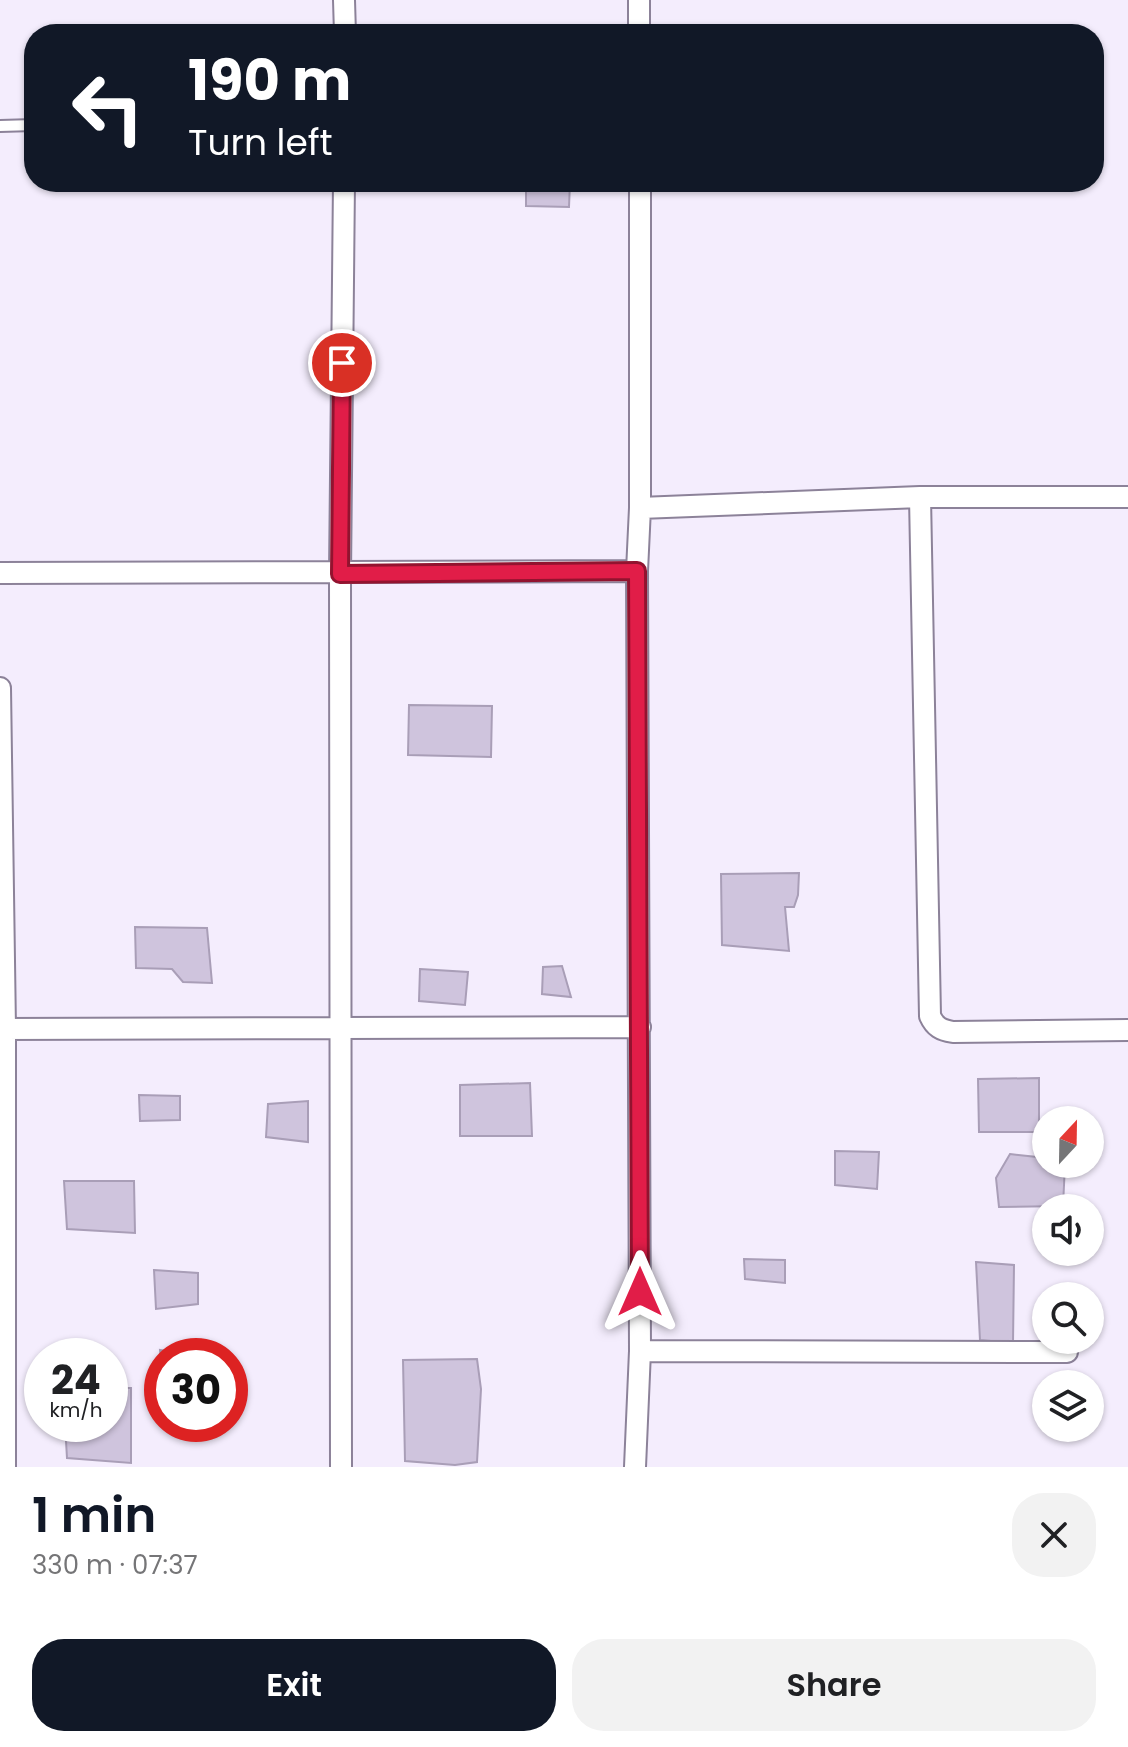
<!DOCTYPE html>
<html lang="en">
<head>
<meta charset="utf-8">
<style>
  body { margin:0; font-family:Poppins,sans-serif; background:#f2f2f2; color:#202124; height:100vh; display:flex; flex-direction:column; font-size:30px; white-space:nowrap }
  * { box-sizing:border-box; margin:0 }
  p { font-size:26px; color:#757577 }
  .icon { flex:none; width:44px; height:44px; fill:none; stroke:currentColor; stroke-width:2; stroke-linecap:round; stroke-linejoin:round }
  .map { position:relative; height:1467px; overflow:hidden }
  .drawer { display:flex; flex-direction:column; background:#fff; flex:1 }
  .drawer>* { flex:none }
  .hud { position:absolute; left:24px; top:24px; width:1080px; height:168px; border-radius:32px; box-shadow:0 2px 6px #0004; background:#111827; color:#fff; overflow:hidden }
  .needle { width:52px; rotate:22deg }
  .fabs { position:absolute; left:1032px; top:1106px; display:grid; gap:16px }
  .fabs a { display:grid; place-items:center; width:72px; height:72px; border-radius:50%; background:#fff; box-shadow:0 2px 6px #0004; font-size:40px }
  .speed { position:absolute; left:24px; top:1338px; display:flex; gap:16px; font-size:40px; font-weight:700; text-align:center }
  .speed>* { display:grid; place-content:center; width:104px; height:104px; border-radius:50%; background:#fff; box-shadow:0 2px 6px #0004; line-height:1 }
  .speed small { font-size:20px; font-weight:400 }
  .speed .limit { border:12px solid #d22; background:#fff; color:#111 }
  .pin { position:absolute; display:grid; place-items:center; width:68px; height:68px; color:#fff; margin:-34px; border:4px solid #fff; border-radius:50%; box-shadow:0 2px 8px #0007 }
  .me { position:absolute; width:88px; margin:-44px; rotate:0deg; stroke-linejoin:round; filter:drop-shadow(0 0 6px #0008) }
  .turn { display:flex; align-items:center; gap:28px; height:168px; padding:0 32px; font-size:36px }
  .turn .icon { width:104px; height:104px; stroke-width:2.5 }
  .turn b { display:block; font-size:56px; line-height:68px }
  .round { display:grid; place-items:center; flex:none; width:84px; height:84px; border-radius:32px; background:#f2f2f2 }
  .summary { display:flex; align-items:center; justify-content:space-between; height:136px; padding:0 32px }
  h1 { font-size:48px; font-weight:600; line-height:60px; color:#111827 }
  .cta { display:flex; gap:16px; margin-top:auto; padding:16px 32px }
  .cta a { flex:1; height:92px; border-radius:32px; background:#111827; color:#fff; font-size:32px; font-weight:600; line-height:92px; text-align:center }
  .cta a+a { background:#f2f2f2; color:#202124 }
  .map>svg:first-child { display:block }
  .building { fill:#cfc4dd; stroke:#a99eb7; stroke-width:2 }
  .lines { fill:none; stroke-linecap:round; stroke-linejoin:round }
  .service-casing { stroke:#8c8299; stroke-width:14 }
  .minor-casing { stroke:#8c8299; stroke-width:24 }
  .service { stroke:#fff; stroke-width:10 }
  .minor { stroke:#fff; stroke-width:20 }
  .route-casing { stroke:#92132f; stroke-width:20 }
  .route { stroke:#e11d48; stroke-width:14 }
</style>
</head>
<body>
<div class="map">
<svg width="1128" height="1467" viewBox="0 0 1128 1467">
  <rect width="100%" height="100%" fill="#f4edfd"/>
  <path class="building" d="M440,29L548,34H440Z
    M526,182H570L569,207L526,206Z
    M409,705L492,706L491,757L408,755Z
    M799,873L798,895L794,907H785L789,951L722,945L721,874Z
    M135,927L207,928L212,983L183,982L172,969L136,968Z
    M562,966L571,997L542,994L543,967Z
    M420,969L468,972L465,1005L419,1001Z
    M1039,1078V1132H979L978,1079Z
    M530,1083L532,1136H460V1085Z
    M139,1095L180,1096V1120L140,1121Z
    M308,1101V1142L266,1137L268,1104Z
    M835,1151L879,1152L877,1189L835,1185Z
    M1010,1154L1046,1158V1164H1065L1063,1206L999,1207L996,1178Z
    M64,1181H134L135,1233L67,1229Z
    M744,1259L785,1260V1283L745,1279Z
    M976,1262L1014,1265L1013,1343L980,1340Z
    M154,1270L198,1273V1304L156,1309Z
    M160,1350L196,1355V1356H162V1369Z
    M477,1359L481,1389L477,1462L455,1465L405,1461L403,1360Z
    M110,1388H131V1463L67,1458L65,1424H110Z"/>
  <g class="lines">
    <g class="service-casing">
      <path id="service" d="M0,126L34,125"/>
    </g>
    <g class="minor-casing">
      <path id="minor" d="M344,0L345,34
        M639,0V34
        M920,497L930,1016C935,1027 941,1030 953,1032L1128,1030
        M640,508L920,497H1128
        M0,573L637,571
        M0,688L5,1029V1467
        M0,1029L640,1027
        M640,1351L1067,1352
        M341,1467L340,574L344,182
        M635,1467L640,1351L637,571L640,508V182"/>
    </g>
    <use href="#service" class="service"/>
    <use href="#minor" class="minor"/>
  </g>
  <g class="lines">
    <g class="route-casing">
      <path id="route" d="M342,363L340,574L637,571L640,1292"/>
    </g>
    <use href="#route" class="route"/>
  </g>
</svg>
<div class="fabs">
<a><svg class="needle" viewBox="-14 -14 28 28"><path d="M0-13l5 13h-10z" fill="#e53935"/><path d="M0 13l5-13h-10z" fill="#757577"/></svg></a>
<a><svg class="icon" aria-label="sound" viewBox="0 0 24 24"><path d="M4 9h4l5-4v14l-5-4H4zM17 9q2 3 0 6"/></svg></a>
<a><svg class="icon" aria-label="search" viewBox="0 0 24 24"><circle cx="10" cy="10" r="6"/><path d="M15 15l6 6"/></svg></a>
<a><svg class="icon" aria-label="layers" viewBox="0 0 24 24"><path d="M12 4l9 5-9 5-9-5zM3 14l9 5 9-5"/></svg></a>
</div>
<div class="speed"><div>24<small>km/h</small></div><div class="limit">30</div></div>
<div class="pin" style="left:342px;top:363px;background:#d93025"><svg class="icon" aria-label="arrive" viewBox="0 0 24 24"><path d="M6 21V4h12l-3 4 3 4H6"/></svg></div>
<svg class="me" style="left:640px;top:1292px" viewBox="-20 -20 40 40"><path d="M0-17L14 15 0 8-14 15z" fill="#e11d48" stroke="#fff" stroke-width="4"/></svg>
<div class="hud">
<div class="turn"><svg class="icon" aria-label="left" viewBox="0 0 24 24"><path d="M17 20v-9H6M10 6l-5 5 5 5"/></svg><div><b>190 m</b>Turn left</div></div>
</div>
</div>
<section class="drawer">
<div class="summary"><div><h1>1 min</h1><p>330 m · 07:37</p></div><a class="round"><svg class="icon" aria-label="close" viewBox="0 0 24 24"><path d="M6 6l12 12M18 6L6 18"/></svg></a></div>
<div class="cta"><a>Exit</a><a>Share</a></div>
</section>
</body>
</html>
